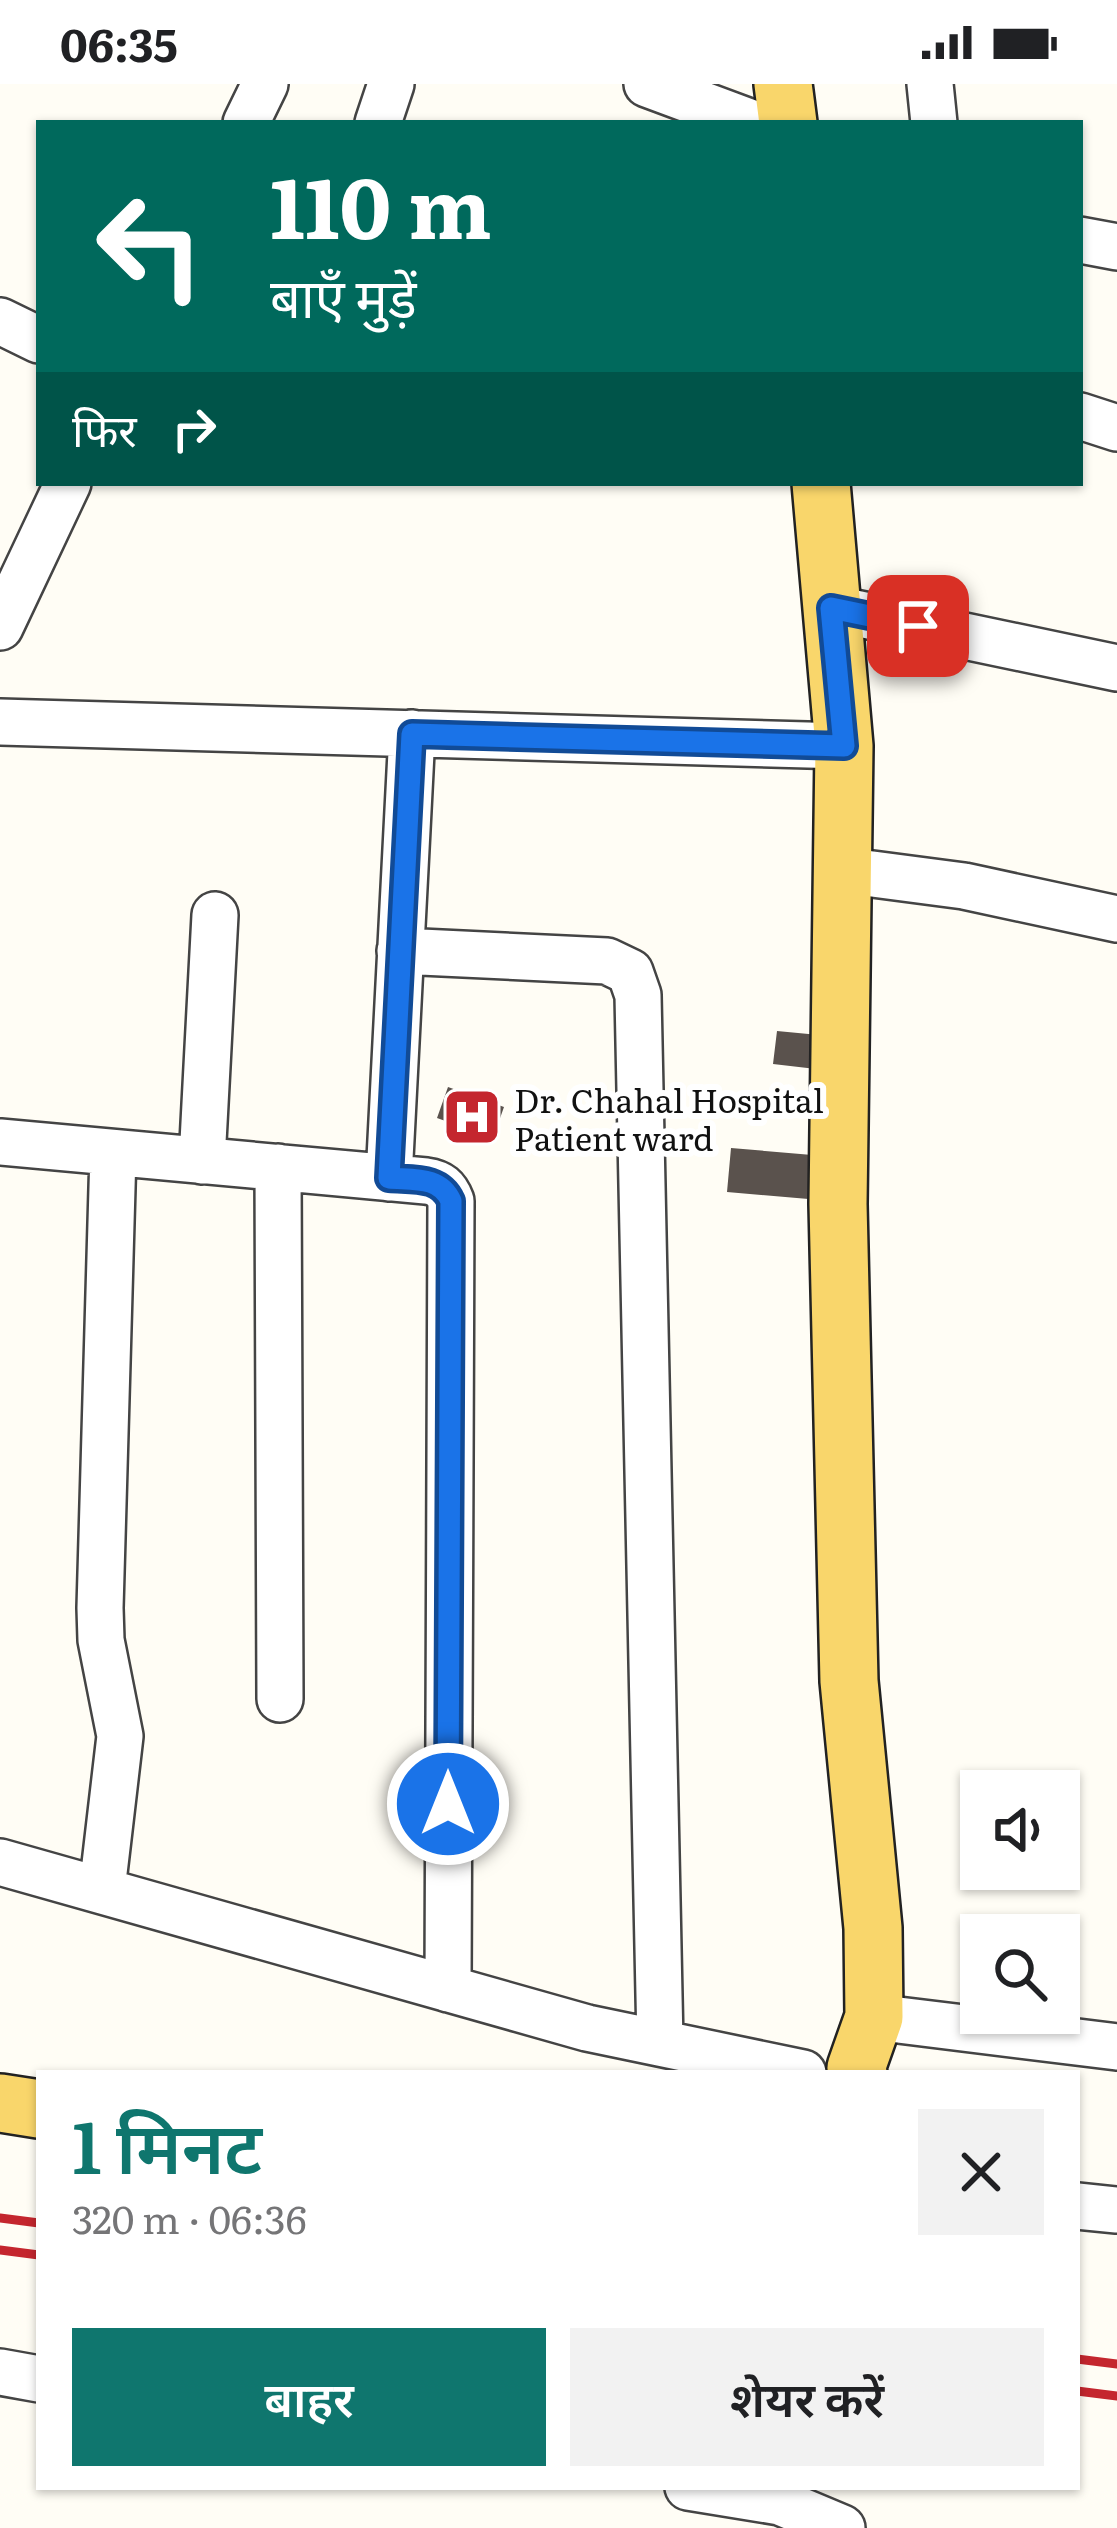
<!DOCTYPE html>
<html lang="hi">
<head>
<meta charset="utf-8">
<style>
  body { margin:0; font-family:Literata,"Noto Sans Devanagari",serif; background:#f2f2f2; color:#202124; height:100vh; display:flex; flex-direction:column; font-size:45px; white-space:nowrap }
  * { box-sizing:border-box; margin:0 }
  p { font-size:39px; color:#757577 }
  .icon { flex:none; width:66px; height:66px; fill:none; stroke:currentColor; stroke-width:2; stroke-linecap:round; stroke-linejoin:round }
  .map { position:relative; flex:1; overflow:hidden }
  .details { position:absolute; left:36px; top:1986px; width:1044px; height:420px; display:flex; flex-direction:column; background:#fff; border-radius:0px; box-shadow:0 3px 9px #0004 }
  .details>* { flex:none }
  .top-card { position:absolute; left:36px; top:36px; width:1047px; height:366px; border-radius:0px; box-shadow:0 3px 9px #0004; background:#00695c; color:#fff; overflow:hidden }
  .controls { position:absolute; left:960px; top:1686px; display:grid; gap:24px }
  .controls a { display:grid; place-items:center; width:120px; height:120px; border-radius:0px; background:#fff; box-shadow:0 3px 9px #0004; font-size:60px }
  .pin { position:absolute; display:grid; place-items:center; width:102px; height:102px; color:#fff; margin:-51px; border-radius:24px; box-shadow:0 6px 18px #0006 }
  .me { position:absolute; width:132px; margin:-66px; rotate:0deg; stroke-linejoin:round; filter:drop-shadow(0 0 9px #0008) }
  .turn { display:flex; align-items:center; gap:42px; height:252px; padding:0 36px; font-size:54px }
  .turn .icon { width:156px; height:156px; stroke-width:2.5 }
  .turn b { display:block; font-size:84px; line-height:102px }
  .then { display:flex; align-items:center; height:114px; padding:0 36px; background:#0003; gap:24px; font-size:45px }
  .round { display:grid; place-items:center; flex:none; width:126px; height:126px; border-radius:0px; background:#f2f2f2 }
  .summary { display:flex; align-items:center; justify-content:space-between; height:204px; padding:0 36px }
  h1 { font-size:72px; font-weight:600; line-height:90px; color:#0f766e }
  .button { display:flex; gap:24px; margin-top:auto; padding:24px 36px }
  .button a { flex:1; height:138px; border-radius:0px; background:#0f766e; color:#fff; font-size:48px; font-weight:600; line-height:138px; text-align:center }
  .button a+a { background:#f2f2f2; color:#202124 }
  .status { display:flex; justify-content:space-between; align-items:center; height:84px; padding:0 60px; background:#fff; direction:ltr }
  .status svg { height:33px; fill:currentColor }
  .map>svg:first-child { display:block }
  .building { fill:#5a524d }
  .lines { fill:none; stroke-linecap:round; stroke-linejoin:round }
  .minor-casing { stroke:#444; stroke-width:50 }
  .major-casing { stroke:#222; stroke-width:62 }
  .minor { stroke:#fff; stroke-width:45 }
  .major { stroke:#f9d66b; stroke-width:57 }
  .rail { stroke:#c4262e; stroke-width:9 }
  .route-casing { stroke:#114b97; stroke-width:30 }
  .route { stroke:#1a73e8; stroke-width:21 }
  .labels { text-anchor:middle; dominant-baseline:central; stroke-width:12; stroke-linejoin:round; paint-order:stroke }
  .poi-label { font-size:33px; fill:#111; stroke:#fff; text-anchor:start }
</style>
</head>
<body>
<div class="status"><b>06:35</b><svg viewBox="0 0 49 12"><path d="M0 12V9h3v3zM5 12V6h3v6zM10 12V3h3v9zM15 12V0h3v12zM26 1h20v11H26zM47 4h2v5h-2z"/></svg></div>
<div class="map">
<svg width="1117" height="2444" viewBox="0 0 1117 2444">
  <rect width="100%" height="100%" fill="#fffdf5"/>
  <path class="building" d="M777,947L819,951L816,985L773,980Z
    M448,1003L504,1023L493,1054L437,1034Z
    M731,1064L824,1072L820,1116L727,1108Z"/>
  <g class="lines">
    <g class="minor-casing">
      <path id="minor" d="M647,0L752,39
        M930,0L934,39
        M246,39L265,0
        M378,39L391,0
        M1080,156L1117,163
        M0,237L39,256
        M1080,332L1117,344
        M831,524L1117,584
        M0,543L68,399
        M0,638L844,662
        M842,786L964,802L1117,835
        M400,867L607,877L630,888L638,911L660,1959
        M0,1058L426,1097C440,1099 446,1104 451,1117L448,1905
        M202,1077L215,831
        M278,1083L280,1615
        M389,1094L412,649
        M0,1778L587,1944L803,1989
        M102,1806L120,1652L101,1556L100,1524L113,1069
        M874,1933L1117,1963
        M1077,2122L1117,2126
        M0,2288L39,2295
        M688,2403L780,2418L842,2444"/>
    </g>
    <g class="major-casing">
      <path id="major" d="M783,0L788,39
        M821,399L844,662L838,1120L849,1597L873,1844L874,1933L856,1984L858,1989
        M0,2019L39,2025"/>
    </g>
    <use href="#minor" class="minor"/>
    <use href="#major" class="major"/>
    <path class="rail" d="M0,2134L39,2139
      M0,2166L39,2171
      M1077,2275L1117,2280
      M1077,2307L1117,2312"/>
  </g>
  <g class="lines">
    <g class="route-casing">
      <path id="route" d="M448,1720L451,1117C440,1092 414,1096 389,1094L412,650L844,662L831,524L918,542"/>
    </g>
    <use href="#route" class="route"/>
  </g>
  <defs>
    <g id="hospital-square" transform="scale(3)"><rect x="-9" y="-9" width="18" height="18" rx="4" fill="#c4262e" stroke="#fff"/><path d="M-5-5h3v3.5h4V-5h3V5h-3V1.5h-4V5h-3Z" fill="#fff"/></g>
  </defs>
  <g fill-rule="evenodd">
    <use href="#hospital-square" x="472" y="1033"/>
  </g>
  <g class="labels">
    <g class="poi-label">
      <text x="514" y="1014">Dr. Chahal Hospital<tspan x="514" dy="38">Patient ward</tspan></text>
    </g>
  </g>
</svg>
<div class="controls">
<a><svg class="icon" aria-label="sound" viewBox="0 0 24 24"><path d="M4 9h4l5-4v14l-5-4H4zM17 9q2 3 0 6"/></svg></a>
<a><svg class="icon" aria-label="search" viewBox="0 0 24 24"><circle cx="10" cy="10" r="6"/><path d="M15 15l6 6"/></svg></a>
</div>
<div class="pin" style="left:918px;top:542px;background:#d93025"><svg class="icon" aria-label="arrive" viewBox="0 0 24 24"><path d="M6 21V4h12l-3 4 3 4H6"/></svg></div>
<svg class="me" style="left:448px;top:1720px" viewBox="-20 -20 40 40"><circle r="17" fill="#1a73e8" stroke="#fff" stroke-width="3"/><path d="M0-11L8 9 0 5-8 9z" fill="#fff"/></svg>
<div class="top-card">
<div class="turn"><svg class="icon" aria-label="left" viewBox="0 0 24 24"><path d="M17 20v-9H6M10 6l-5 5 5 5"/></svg><div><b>110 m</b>बाएँ मुड़ें</div></div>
<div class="then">फिर<svg class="icon" aria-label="right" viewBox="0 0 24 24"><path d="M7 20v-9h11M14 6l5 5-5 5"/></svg></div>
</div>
<section class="details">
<div class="summary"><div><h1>1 मिनट</h1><p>320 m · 06:36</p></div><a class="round"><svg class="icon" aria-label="close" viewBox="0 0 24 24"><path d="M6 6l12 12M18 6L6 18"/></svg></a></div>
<div class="button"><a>बाहर</a><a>शेयर करें</a></div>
</section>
</div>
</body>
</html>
